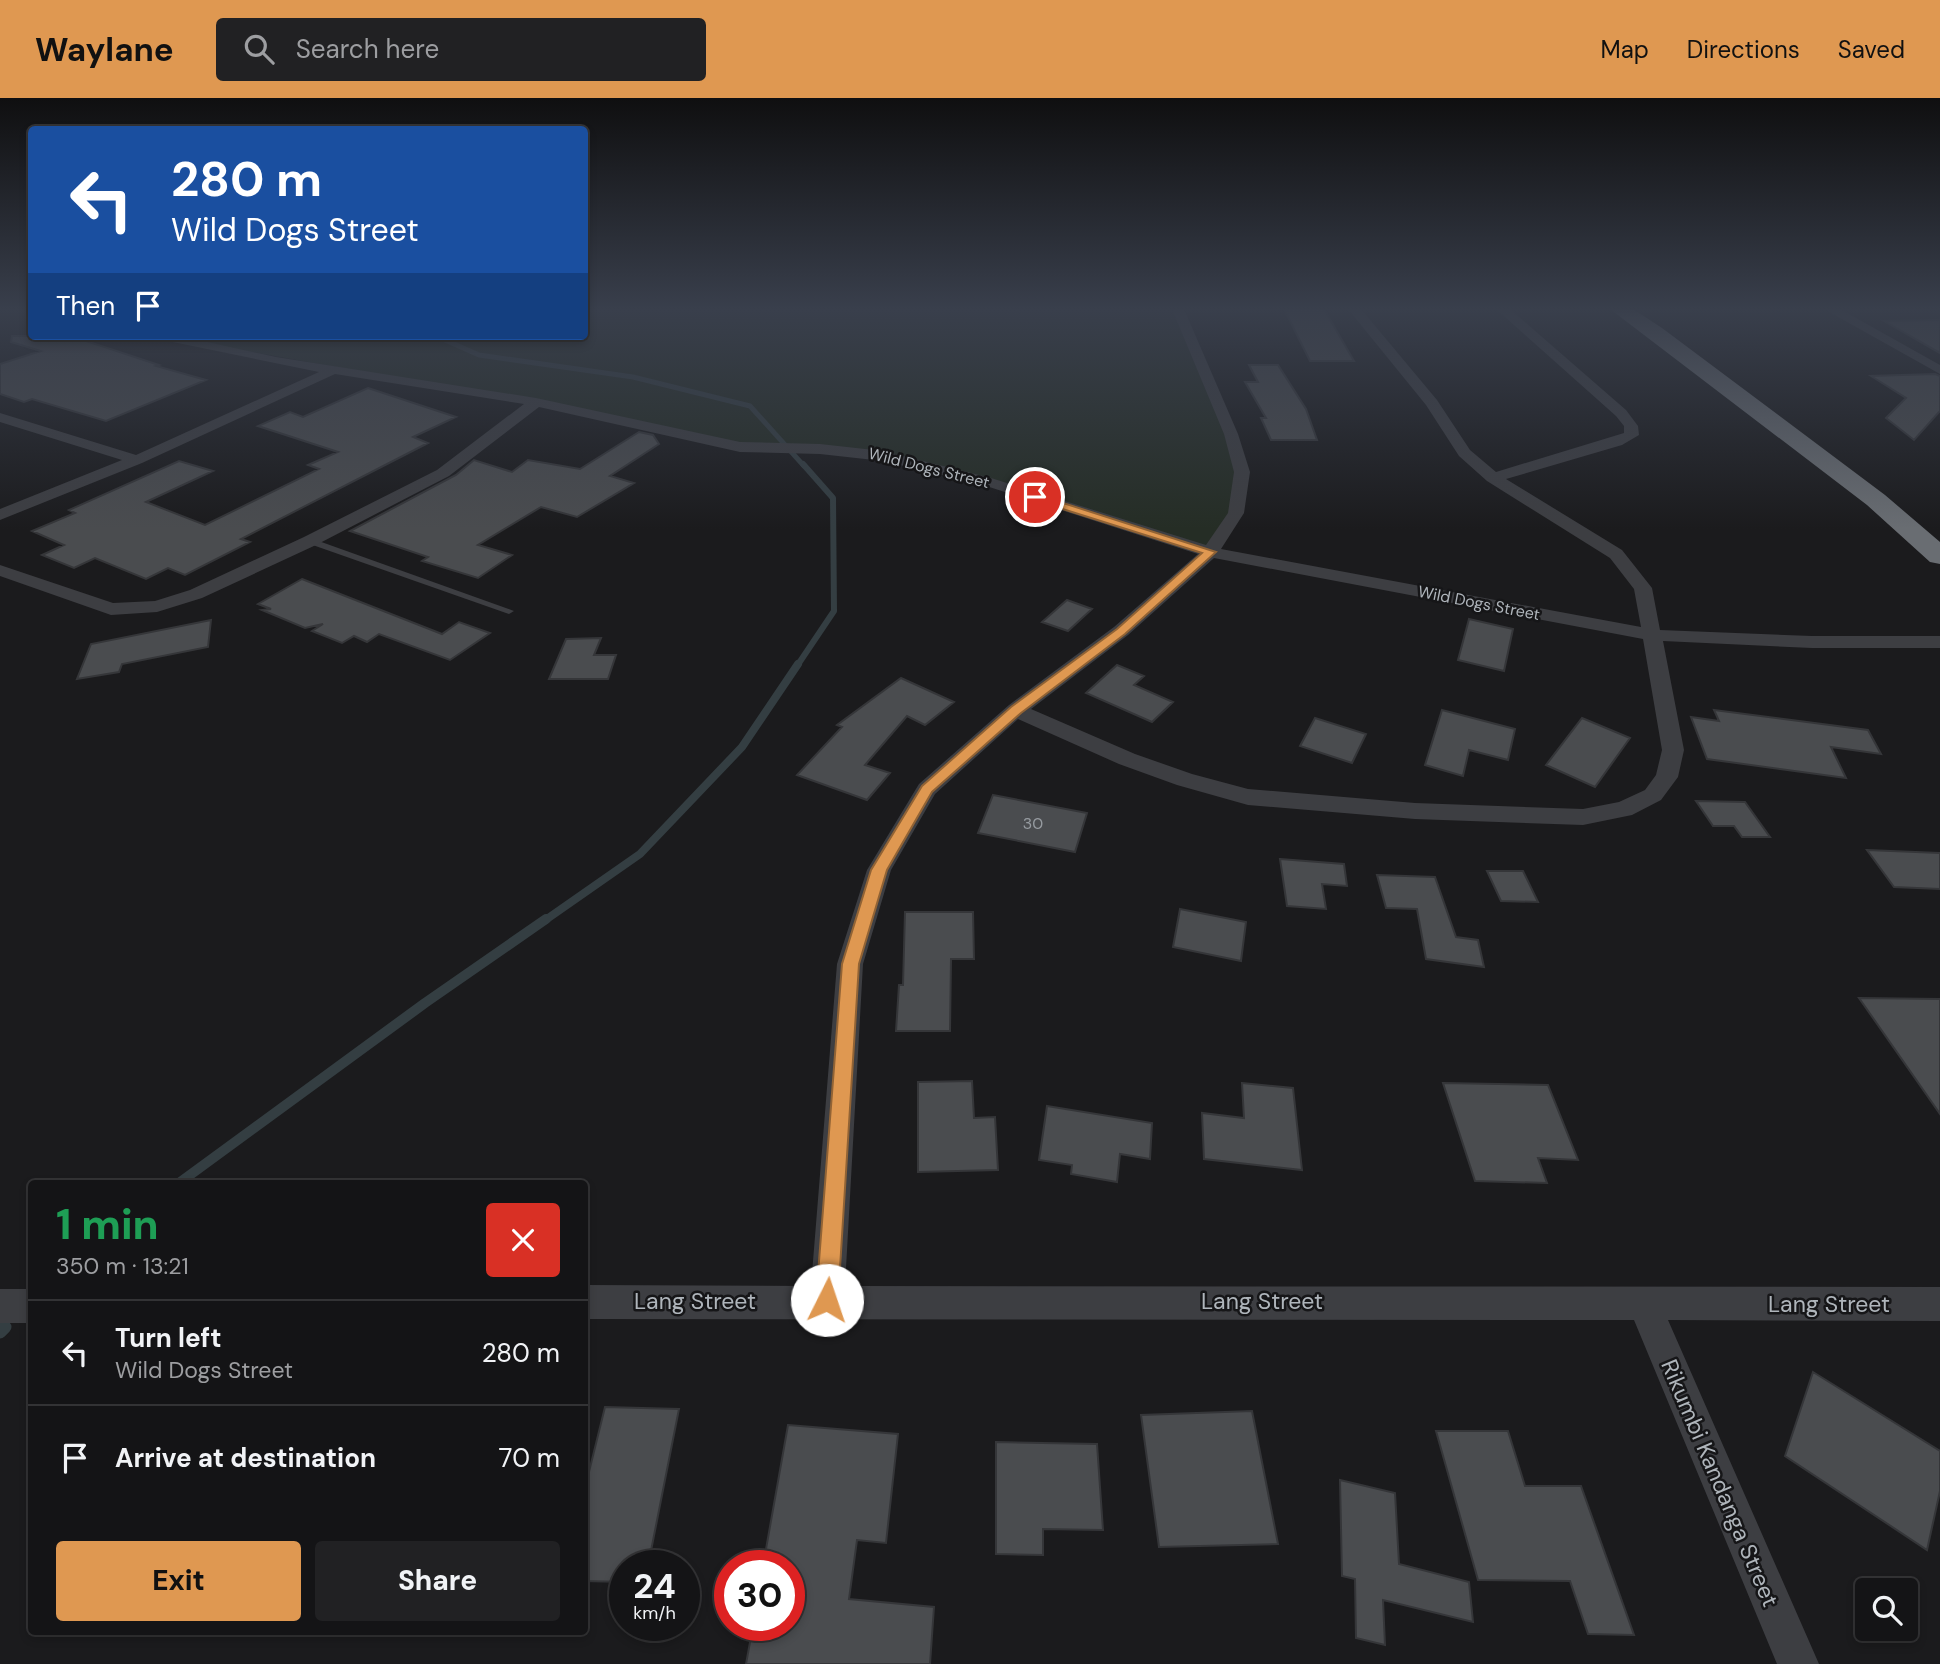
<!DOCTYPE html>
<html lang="en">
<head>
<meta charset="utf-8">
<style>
  body { margin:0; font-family:"DM Sans",sans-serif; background:#212123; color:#f1f3f6; height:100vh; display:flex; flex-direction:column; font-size:26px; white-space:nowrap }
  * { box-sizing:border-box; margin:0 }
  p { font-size:23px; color:#9d9ea1 }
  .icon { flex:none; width:38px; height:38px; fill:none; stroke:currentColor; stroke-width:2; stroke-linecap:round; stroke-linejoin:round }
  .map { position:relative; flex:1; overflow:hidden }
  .panel { position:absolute; left:28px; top:1082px; width:560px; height:455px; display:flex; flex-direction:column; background:#141416; border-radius:7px; box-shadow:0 4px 10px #0003,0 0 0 2px #333335 }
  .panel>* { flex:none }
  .top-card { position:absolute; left:28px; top:28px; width:560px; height:214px; border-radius:7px; box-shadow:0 4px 10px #0003,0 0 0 2px #333335; background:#1a4fa0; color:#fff; overflow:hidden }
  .tools { position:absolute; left:1855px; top:1480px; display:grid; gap:14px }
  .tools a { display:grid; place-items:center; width:63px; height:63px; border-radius:7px; background:#141416; box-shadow:0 4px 10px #0003,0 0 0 2px #333335; font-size:35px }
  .speed { position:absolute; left:609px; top:1452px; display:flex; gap:14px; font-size:35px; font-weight:700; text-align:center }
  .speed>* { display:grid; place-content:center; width:91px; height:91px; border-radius:50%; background:#141416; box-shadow:0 4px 10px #0003,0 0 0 2px #333335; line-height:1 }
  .speed small { font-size:18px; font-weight:400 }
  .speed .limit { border:10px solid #d22; background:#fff; color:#111 }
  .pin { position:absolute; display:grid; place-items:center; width:60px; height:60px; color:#fff; margin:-30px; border:4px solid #fff; border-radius:50%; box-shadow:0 2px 7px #0007 }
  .me { position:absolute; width:77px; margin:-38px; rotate:4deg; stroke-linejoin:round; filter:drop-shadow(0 0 5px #0008) }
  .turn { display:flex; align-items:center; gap:24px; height:147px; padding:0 28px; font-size:32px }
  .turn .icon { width:91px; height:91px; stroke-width:2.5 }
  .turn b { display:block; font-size:49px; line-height:60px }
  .then { display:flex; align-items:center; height:66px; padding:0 28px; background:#0003; gap:14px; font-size:26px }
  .round { display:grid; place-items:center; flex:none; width:74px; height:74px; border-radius:7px; background:#212123 }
  .headline { display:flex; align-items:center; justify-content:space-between; height:119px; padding:0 28px }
  h1 { font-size:42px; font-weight:800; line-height:52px; color:#1e9e55 }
  .button { display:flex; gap:14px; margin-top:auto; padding:14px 28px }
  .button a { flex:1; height:80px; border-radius:7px; background:#df9851; color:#111; font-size:28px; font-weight:800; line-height:80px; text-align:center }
  .button a+a { background:#212123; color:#f1f3f6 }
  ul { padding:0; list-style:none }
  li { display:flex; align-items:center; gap:21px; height:105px; padding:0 28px; border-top:2px solid #333335 }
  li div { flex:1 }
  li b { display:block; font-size:26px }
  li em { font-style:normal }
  header { display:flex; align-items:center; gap:42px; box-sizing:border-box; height:98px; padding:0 35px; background:#df9851; color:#111 }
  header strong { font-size:33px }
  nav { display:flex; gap:38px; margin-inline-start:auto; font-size:24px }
  .search { width:490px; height:63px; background:#212123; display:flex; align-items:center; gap:18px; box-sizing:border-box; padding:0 24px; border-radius:7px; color:#9d9ea1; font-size:26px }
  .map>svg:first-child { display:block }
  .green { fill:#252d25 }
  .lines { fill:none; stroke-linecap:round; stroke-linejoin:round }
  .stream-far4 { stroke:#343e42; stroke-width:5 }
  .stream-far3 { stroke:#343e42; stroke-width:6 }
  .stream-far2 { stroke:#343e42; stroke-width:8 }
  .stream-far1 { stroke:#343e42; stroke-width:10 }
  .stream { stroke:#343e42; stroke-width:13 }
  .building { fill:#4a4c4f; stroke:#353639; stroke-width:2 }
  .lane { fill:#3d3e42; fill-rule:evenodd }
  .street { fill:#3d3e42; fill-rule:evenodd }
  .highway { fill:#696d72; fill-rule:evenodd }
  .route { fill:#df9851; stroke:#916335; stroke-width:2 }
  .labels { text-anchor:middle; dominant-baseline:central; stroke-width:5; stroke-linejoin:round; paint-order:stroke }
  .far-street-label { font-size:16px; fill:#afb5bb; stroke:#161618 }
  .number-label { font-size:16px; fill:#969ba0 }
  .near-street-label { font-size:23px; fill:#afb5bb; stroke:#161618 }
</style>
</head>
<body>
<header>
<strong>Waylane</strong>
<div class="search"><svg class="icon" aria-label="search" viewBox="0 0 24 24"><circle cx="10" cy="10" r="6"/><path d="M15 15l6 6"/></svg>Search here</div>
<nav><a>Map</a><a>Directions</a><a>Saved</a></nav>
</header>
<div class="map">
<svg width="1940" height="1566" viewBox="0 0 1940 1566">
  <rect width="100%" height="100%" fill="#1b1b1d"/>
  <path class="green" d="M585,211H1178L1242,374L1236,415L1210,454L985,383L883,358L740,349L598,316L163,238H584Z"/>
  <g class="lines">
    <path class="stream-far4" d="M436,238L479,257L633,279L750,308L804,368"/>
    <path class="stream-far3" d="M797,568L834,513L833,400L803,366"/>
    <path class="stream-far2" d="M544,823L640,756L742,649L798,566"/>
    <path class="stream-far1" d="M179,1085L425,905L546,821"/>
    <path class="stream" d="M0,1234L5,1229"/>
  </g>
  <path class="building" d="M1284,211H1324L1354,263H1310Z
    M1940,222V255L1884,223Z
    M12,238H71L159,267L156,268L206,282L106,323L32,301L24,304L0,296V266L41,253L11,244Z
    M1249,267H1278L1306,311L1317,342H1271L1261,320H1266L1245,284H1258Z
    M1935,276L1940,278V313L1914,342L1886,320L1906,300L1871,278Z
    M368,290L456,319L413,339L428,345L241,441L250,444L185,477L168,470L146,481L95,460L74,470L42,457L64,447L32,433L75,415L69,412L179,363L213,373L146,404L205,427L319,371L308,367L338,354L258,328L290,314L303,319Z
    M639,334L653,337L659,346L610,378L634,385L577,419L541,409L478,447L512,457L478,480L422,463L428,459L350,433L456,377L474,362L512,374L528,362L580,371Z
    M302,481L442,536L459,524L490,535L450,562L379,536L367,544L354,538L342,545L312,533L323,526L305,530L262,512L271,511L258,506Z
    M1067,502L1092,511L1068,533L1042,524Z
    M1469,521L1513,531L1504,573L1458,562Z
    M211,522L208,549L122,566L119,574L77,581L91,546Z
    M601,540L594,557H616L608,581H549L566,541Z
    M1117,567L1144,578L1134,587L1173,604L1152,624L1086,595Z
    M901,580L954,604L925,627L907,618L865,667L890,675L867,702L797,677L842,629L837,627Z
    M1442,612L1515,631L1508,662L1469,652L1463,678L1425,667Z
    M1714,612L1868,632L1881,656L1831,649L1846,680L1707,661L1691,619L1719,623Z
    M1315,620L1366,636L1352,665L1300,648Z
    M1582,620L1630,640L1595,689L1546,667Z
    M993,697L1087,715L1075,754L978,735Z
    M1696,703L1745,704L1770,739H1742L1734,728H1713Z
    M1867,752L1940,755V791L1894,789Z
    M1280,761L1344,766L1347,788L1322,786L1326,811L1287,808Z
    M1487,773H1523L1538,804L1501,803Z
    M1377,777L1435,779L1456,839L1478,842L1484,869L1426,861L1417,811L1386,810Z
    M1180,811L1246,824L1241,863L1173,849Z
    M905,814H973L974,861H951L950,933H896L899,887H903Z
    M1859,900L1940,901V1016Z
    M972,983L974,1020L995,1019L998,1072L918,1074V984Z
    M1242,985L1293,990L1302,1072L1204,1061L1202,1015L1244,1020Z
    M1443,985L1548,987L1578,1062L1538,1060L1547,1085L1475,1083Z
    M1047,1008L1152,1025L1150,1061L1120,1056L1117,1084L1071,1076L1072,1067L1039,1062Z
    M1813,1274L1940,1353V1393L1927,1452L1785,1358Z
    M605,1309L679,1311L648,1468H625V1484L584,1483V1394Z
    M1252,1313L1278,1446L1159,1449L1141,1317Z
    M788,1327L898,1336L886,1445L857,1442L849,1501L934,1509L930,1566H746L753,1528H789V1468H763Z
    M1436,1333H1508L1525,1388H1581L1634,1537L1588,1536L1570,1483L1478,1482Z
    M996,1344L1097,1346L1103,1432L1043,1431V1457L996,1456Z
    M1340,1382L1395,1395L1399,1466L1469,1484L1473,1524L1383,1502L1385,1547L1356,1540L1355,1481L1342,1478Z"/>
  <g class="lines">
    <path class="lane" d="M307,441H313L514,513L509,516L506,515L307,445Z"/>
    <path class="street" d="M1172,211H1184L1238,336L1250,374L1244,415L1221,451L1641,529L1634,491L1610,460L1487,383L1459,358L1426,307L1348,211H1361L1437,302L1470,352L1496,374L1624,335V328L1616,318L1496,211H1510L1626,312L1638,328L1639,337L1622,347L1506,381L1622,452L1652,490L1660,532L1812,538H1940V550H1812L1663,543L1684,652L1678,679L1661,702L1632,717L1583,727L1415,721L1248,707L1177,687L1119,666L1018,621L935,696L891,772L863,866L845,1188L1940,1189V1223L1668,1222L1819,1566H1777L1634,1222L584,1221V1187L811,1188L837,866L867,772L919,686L1009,607L1114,529L1198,456L980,386L883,363L820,356L740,354L539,309L449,378L316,447L202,500L157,514L111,517L0,478V467L113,505L155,503L190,492L304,439L437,372L524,306L335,276L142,365L0,422V411L122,362L0,324V315L136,357L319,274L163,242L157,238H180L276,259L536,300L740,344L820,346L883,353L991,380L1206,447L1228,415L1234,374L1224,336ZM1214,460L1643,541L1662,652L1656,677L1645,692L1619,704L1583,711L1415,705L1248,691L1192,676L1135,656L1031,611L1128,537Z
      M1824,211H1840L1940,267V276Z
      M0,1191H32V1225H0Z"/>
    <path class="highway" d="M1610,211H1633L1662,230L1885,397L1940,444V466L1930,464L1867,407Z"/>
  </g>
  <linearGradient id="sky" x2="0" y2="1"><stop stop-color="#0f0f10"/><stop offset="0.49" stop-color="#393f4c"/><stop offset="1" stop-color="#393f4c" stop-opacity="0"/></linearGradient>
  <rect width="1940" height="431" fill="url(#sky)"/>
  <path class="route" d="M1035,396L1216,454L1125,536L1021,615L932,694L887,772L859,866L838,1202L834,1210L827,1213L819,1210L816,1202L842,866L871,772L922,688L1011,609L1117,531L1202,455L1031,401V397Z"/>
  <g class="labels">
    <g class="far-street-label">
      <text transform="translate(929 370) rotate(14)">Wild Dogs Street</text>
      <text transform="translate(1479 505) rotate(11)">Wild Dogs Street</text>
    </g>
    <g class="number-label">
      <text x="1033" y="725">30</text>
    </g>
    <g class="near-street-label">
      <text x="695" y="1203">Lang Street</text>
      <text x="1262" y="1203">Lang Street</text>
      <text x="1829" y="1206">Lang Street</text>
      <text transform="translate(1720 1385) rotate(67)">Rikumbi Kandanga Street</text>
    </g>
  </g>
</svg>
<div class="tools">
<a><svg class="icon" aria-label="search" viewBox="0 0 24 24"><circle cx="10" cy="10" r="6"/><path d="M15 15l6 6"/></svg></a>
</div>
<div class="speed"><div>24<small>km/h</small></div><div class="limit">30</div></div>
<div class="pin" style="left:1035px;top:399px;background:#d93025"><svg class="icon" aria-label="arrive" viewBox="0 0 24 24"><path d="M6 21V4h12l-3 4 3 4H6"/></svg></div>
<svg class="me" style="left:827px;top:1202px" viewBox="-20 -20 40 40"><circle r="19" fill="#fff"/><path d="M0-13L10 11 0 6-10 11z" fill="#df9851"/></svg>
<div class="top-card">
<div class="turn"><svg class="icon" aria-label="left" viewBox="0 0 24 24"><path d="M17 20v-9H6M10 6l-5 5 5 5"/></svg><div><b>280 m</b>Wild Dogs Street</div></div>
<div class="then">Then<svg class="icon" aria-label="arrive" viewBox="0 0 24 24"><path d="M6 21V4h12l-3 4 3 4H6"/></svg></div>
</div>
<section class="panel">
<div class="headline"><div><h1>1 min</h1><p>350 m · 13:21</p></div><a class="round" style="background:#d93025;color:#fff"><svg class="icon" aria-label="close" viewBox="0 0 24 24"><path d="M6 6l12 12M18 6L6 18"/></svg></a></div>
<ul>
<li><svg class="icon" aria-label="left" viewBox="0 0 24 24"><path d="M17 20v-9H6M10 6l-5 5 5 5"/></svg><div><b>Turn left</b><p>Wild Dogs Street</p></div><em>280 m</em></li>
<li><svg class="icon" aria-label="arrive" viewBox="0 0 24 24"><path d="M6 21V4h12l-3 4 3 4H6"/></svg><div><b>Arrive at destination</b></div><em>70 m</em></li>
</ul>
<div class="button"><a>Exit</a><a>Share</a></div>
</section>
</div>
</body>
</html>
